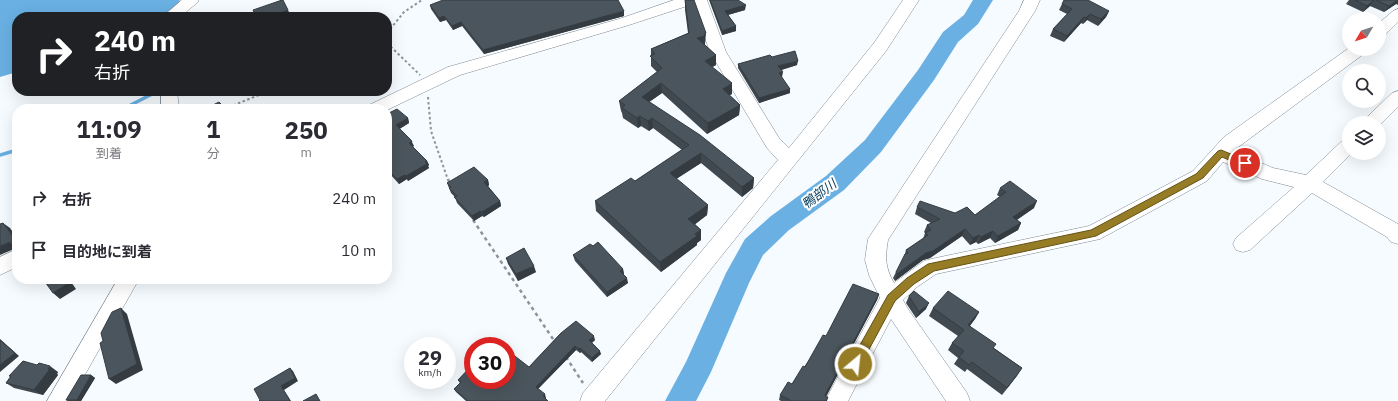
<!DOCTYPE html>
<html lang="ja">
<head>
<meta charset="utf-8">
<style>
  body { margin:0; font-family:"IBM Plex Sans","Noto Sans JP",sans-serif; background:#f2f2f3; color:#2b2b33; height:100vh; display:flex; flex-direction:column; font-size:15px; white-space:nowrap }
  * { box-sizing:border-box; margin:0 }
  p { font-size:13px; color:#7c7c81 }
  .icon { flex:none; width:22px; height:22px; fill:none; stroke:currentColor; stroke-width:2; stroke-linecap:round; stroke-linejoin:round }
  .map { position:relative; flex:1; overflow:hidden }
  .drawer { position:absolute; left:12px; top:104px; width:380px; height:180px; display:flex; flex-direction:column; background:#fff; border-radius:16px; box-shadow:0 4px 16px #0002 }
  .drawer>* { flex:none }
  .hud { position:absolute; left:12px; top:12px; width:380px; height:84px; border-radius:16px; box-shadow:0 4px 16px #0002; background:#202124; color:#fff; overflow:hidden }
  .needle { width:26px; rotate:231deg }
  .tools { position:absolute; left:1342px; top:12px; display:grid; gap:8px }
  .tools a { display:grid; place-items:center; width:44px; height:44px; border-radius:50%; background:#fff; box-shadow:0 4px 16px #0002; font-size:20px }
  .speed { position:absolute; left:404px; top:337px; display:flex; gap:8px; font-size:20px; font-weight:700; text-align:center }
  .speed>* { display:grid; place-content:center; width:52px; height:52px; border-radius:50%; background:#fff; box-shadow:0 4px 16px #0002; line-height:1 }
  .speed small { font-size:10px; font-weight:400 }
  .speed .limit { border:6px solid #d22; background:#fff; color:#111 }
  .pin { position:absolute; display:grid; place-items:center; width:34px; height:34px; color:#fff; margin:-17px; border:2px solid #fff; border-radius:50%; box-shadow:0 1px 4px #0007 }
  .me { position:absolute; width:44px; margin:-22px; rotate:28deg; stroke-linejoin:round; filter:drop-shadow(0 0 3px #0008) }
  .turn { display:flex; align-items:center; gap:14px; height:84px; padding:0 16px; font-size:18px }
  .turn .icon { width:52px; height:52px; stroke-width:2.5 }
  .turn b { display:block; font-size:28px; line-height:34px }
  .eta { display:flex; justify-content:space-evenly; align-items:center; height:68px; text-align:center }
  .eta b { font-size:24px; font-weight:800; line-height:28px }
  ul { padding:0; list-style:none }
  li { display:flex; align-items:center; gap:12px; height:52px; padding:0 16px }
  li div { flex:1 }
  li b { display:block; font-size:15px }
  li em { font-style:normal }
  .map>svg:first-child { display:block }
  .water { fill:#6ab0e3 }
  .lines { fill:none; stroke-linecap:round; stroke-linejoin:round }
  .stream { stroke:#6ab0e3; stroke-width:3.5 }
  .river { fill:#6ab0e3; fill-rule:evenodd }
  .minor-casing { stroke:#7e8992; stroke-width:1 }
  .path-far1 { stroke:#8e9397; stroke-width:2; stroke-dasharray:2.5 2.5; stroke-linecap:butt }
  .path { stroke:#8e9397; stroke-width:2.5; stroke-dasharray:3.5 3.5; stroke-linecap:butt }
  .minor { fill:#fff; fill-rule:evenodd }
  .wall { fill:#404950 }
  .shaded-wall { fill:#343c41 }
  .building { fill:#4b555d; stroke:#343c41 }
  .route { fill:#967c24; stroke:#625117 }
  .labels { text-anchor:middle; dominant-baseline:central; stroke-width:4; stroke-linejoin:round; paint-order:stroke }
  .water-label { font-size:13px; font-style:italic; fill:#00395b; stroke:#fff }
</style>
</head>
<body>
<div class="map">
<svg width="1398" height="401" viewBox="0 0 1398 401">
  <rect width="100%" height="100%" fill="#f6fbff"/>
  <path class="water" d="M0,0H179L180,1L173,9L160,17H17V72L0,77Z"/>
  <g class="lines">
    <path class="stream" d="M123,109L158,91
      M0,155L17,150"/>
    <path class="river" d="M973,0H993L978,24L958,42L934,80L881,152L844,190L789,230L763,255L749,283L711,372L696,401H665L686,362L726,273L745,239L771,216L826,176L865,140L918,70L943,32L964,15Z"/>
    <g class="minor-casing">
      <path id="minor" d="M182,0H198V2L180,17H162Z
        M674,0H707L726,52L779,138L789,148L874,43L903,0H919L886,51L605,401H580L583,393L778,160L767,148L710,52L693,4L629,25L460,75L387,110V109H366L369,105L448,67L619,19Z
        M1024,0H1040L1035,11L888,240C885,258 885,267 894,283L924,261L931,259L1089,226L1193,171L1224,137L1349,48L1367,49L1365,53L1233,151L1273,168L1306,175L1343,140L1349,138V153H1352L1323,182L1398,224V244L1391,242L1387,237L1312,193L1250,250L1243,252L1236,250L1233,244L1236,238L1294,187L1262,179L1223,162L1207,181L1100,239L936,274L917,287L903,300L908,309L967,393L970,401H946L891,319L848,401H825L880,298L869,275L865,260L868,239L1019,11Z
        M1398,9V22L1385,35L1379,36V23L1393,11Z
        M161,91H177L179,109H161Z
        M1398,91V107L1379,126V123H1362L1365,119L1392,93Z
        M17,249V267L0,275V257Z
        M118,279H139L70,401H47Z"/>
    </g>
    <path class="path-far1" d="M387,33L404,12L422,0
      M387,43L420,75
      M428,97L431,131L448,180
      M224,109L269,91"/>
    <path class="path" d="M448,179L450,184
      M473,220L555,342
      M566,357L583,383"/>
    <use href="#minor" class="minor"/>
  </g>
  <path class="wall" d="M685,0L705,44V45L716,55V65L712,67L732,94L729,95L740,105L739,115L707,134L662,93L649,102L754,178L753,188L742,197L701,163L676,179L708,205L707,215L695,224L701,230V240L697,243V245L661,272L596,211L595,201L635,181L682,150L653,128L649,131L641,126L638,128L623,118L622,113L621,111L619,101L657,72L651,66V49L688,33L685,10Z
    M709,0H738L745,10L728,15L736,26V31L722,35Z
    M1349,0H1398V5L1396,4L1384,12L1370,6L1363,12L1346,4Z
    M1062,4L1109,11L1106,17L1098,26L1087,20L1083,24L1081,23L1064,42L1050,36L1053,29L1067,14L1059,10Z
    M430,5L624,16L484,54L462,26L453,30L446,20L440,22L431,9Z
    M772,57L797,65L781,70L782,77H781L790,89V93L759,103L738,68V64Z
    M387,114L408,118L409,123L399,129L414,146L412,147L427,161L429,165L428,166L429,168L408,181L407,179L399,184L389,173L387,169L388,168L387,166Z
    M488,180L489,185L488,186L500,201L501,206L484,217L482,216L474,221L457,203L455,197L451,193L447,183Z
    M1000,188L1034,208L1017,220L1021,223L1018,230L995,243L990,238L978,244L976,242L970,245L962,236L930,258L923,260L895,281L893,278L896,272L904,257L906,250L923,239L925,233L924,232L927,225L931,223L915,214L917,207L955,213L975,215L1000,197L997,195Z
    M593,246L623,269L624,275L628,283L607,297L575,261L573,255Z
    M506,258L536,272L518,281L508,264Z
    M879,294L877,300L826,397H828L827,401H781L779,400L780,395L792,384L826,336Z
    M909,296L926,309L916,318L906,303Z
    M933,308L979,312L975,319L970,326L994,348L1022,368L1002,395L967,369L965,372L954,364L958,358L948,350L952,343L958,336L929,316Z
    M561,333L595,340L592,343L601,354L592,362L581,352L580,353L576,350L538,389L546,398H545L548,401H466L456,392L454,389L460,383L458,380L529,367Z
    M58,372L57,374L58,375L43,395L14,388L6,383L11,377L9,376Z
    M91,375L95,378L81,401H68L66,400Z"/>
  <path class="shaded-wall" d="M1374,0L1370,6L1363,12L1367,6Z
    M1398,0V1L1396,4L1384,12L1389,6Z
    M746,5L745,10L724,16L725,11Z
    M288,10L291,16L289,17H281L280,13Z
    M624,11V16L484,54L483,50Z
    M1109,11L1106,17L1098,26L1101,19Z
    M1090,14L1087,20L1083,24L1086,18Z
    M444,16L446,20L440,22L439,18Z
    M1084,17L1081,23L1064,42L1067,36Z
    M461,22L462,26L453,30L452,26Z
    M736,26V31L722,35V31Z
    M706,33L705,44V46L697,38Z
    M716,55V65L705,71V61Z
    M798,61L797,65L778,71V66Z
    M783,72L782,77L778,78L779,73Z
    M661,83L662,93L642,107V97Z
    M732,83V94L722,99L723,89Z
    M790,89V93L759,103V98Z
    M740,105L739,115L707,134L708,123Z
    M640,116L641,126L638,128L637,118Z
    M408,118L409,123L398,130L396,125Z
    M652,118L653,128L649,131L648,121Z
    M411,140L414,146L411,148L409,143Z
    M701,153V163L670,183V173Z
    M427,161L429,165L428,166L429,168L408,181L406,176Z
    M405,175L407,179L399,184L397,179Z
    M754,178L753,188L742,197V187Z
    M488,180L489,185L486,188L484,182Z
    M500,201L501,206L484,217L482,212Z
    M1037,201L1034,208L1010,224L1013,217Z
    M708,205L707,215L689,229L688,219Z
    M480,211L482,216L474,221L472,216Z
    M3,223L10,228L17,238V242Z
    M1021,223L1018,230L995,243L998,236Z
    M965,229L962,236L930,258L923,260L895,281L897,274L926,253Z
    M701,230V240L697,243V245L661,272L660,262Z
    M993,231L990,238L978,244L981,237Z
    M979,235L976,242L970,245L973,238Z
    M10,242L14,246L17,244V252L14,249L0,255V246Z
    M534,266L536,272L518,281L516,274Z
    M623,269L624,274L621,277L620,271Z
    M627,278L628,283L607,297V292Z
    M66,279H69L76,289L60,299L53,293Z
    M879,294L877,300L824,400L825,395Z
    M929,303L926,309L916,318L919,312Z
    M121,308L127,314L143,370L116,384L109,379Z
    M979,312L975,319L964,332L968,325Z
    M594,336L595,340L590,344L589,340Z
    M0,339L19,356L0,372Z
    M575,346L576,350L537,390L536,387Z
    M580,348L581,352L580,353L579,349Z
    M600,351L601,354L592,362V358Z
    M50,366L58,372L57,374L58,375L43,395L34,390Z
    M290,368L293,371L298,381L284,390L291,401H290L281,386Z
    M1022,368L1017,376L1002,395L1007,388Z
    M91,375L95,378L81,401H78L77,400Z
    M545,394L546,398L544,400L543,396Z"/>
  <path class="building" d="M282,0H283L288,10L280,13L281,17H256L253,10Z
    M443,0H618L624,11L483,50L461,22L452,26L444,16L439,18L430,5Z
    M685,0H694L706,33L704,34L705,36L697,38L716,55L705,61L732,83L723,89L740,105L708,123L661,83L642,97L700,135L754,178L742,187L701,153L670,173L708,205L688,219L701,230L695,234L697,236L660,262L595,201L631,178L635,181L689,145L652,118L648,121L640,116L637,118L622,108L625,105L619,101L662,68L650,56L655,54L651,49L689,33Z
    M710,0H738L746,5L725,11L736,26L722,31Z
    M1064,0H1088L1109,11L1101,19L1090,14L1086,18L1084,17L1067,36L1053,29L1072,9L1062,4Z
    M1355,0H1374L1367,6Z
    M1376,0H1398L1389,6Z
    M795,51L798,61L778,66L783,72L779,73L790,89L759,98L738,64L770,55L772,57Z
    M219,102L226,109H205Z
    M397,109L408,118L396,125L411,140L412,142L409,143L427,161L425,162L427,164L406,176L405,175L397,179L387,169L390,167L387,164V114Z
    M474,167L488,180L484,182L500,201L482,212L480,211L472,216L454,197L457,196L449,188L451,187L447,183Z
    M1010,181L1037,201L1013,217L1021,223L998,236L993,231L981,237L979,235L973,238L965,229L933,251L926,253L897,274L896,272L905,254L908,253L906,250L928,235L925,233L931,230L927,225L940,219L917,207L920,201L955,213L967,207L975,215L1006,192L1000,188Z
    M3,223L17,242V244L12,247L11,242H10L0,246V224Z
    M598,242L623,269L620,271L627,278L607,292L573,255L590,244L593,246Z
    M524,248L534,266L516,274L506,258Z
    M43,279H66L69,283L53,293Z
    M853,284L879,294L825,395L826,397H828L826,401H790V400L780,395L788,382L792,384L803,366L805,367L823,335L826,336Z
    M914,291L929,303L919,312L909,296Z
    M948,291L979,312L968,325L996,344L993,348L1022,368L1007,388L972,362L969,365L959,357L964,351L952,343L964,330L933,308Z
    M121,308L137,364L109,379L100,343L103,341L101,333L112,312Z
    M576,321L594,336L589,340L600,351L592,358L580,348L579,349L575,346L536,387L545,394L543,396L548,401H468L454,389L461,382L458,380L473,364V380H507V350L529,367L561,333Z
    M0,340L15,353L0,365Z
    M498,343L502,346H495Z
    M23,361L37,365L39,363L50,366L48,369H50L34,390L6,383L11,376H9Z
    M290,368L295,378L281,386L290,401H259L260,400L254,389Z
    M81,375H91L77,400H66Z
    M316,394L320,401H303Z"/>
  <path class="route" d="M1221,150L1248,161L1249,163L1245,167L1222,157L1203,178L1096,236L934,271L914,284L895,301L859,368L855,369L851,368L850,364L851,361L888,295L907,278L928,264L1091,230L1196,174L1218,151Z"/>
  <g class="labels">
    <g class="water-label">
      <text transform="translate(819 194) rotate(-37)">鴨部川</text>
    </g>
  </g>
</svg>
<div class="tools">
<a><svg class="needle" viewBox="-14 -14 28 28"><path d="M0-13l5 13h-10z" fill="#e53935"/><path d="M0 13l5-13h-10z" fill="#7c7c81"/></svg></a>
<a><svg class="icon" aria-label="search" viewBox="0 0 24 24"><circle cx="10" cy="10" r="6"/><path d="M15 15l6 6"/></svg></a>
<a><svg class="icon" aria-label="layers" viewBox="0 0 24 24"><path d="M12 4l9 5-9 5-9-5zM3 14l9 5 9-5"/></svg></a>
</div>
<div class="speed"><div>29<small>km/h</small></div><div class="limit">30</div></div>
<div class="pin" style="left:1245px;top:163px;background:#d93025"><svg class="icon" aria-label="arrive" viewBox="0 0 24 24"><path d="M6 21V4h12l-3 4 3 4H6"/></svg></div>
<svg class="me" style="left:855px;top:364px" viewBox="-20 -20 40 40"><circle r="17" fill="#967c24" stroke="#fff" stroke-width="3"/><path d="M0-11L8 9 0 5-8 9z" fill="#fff"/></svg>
<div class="hud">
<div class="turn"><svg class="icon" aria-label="right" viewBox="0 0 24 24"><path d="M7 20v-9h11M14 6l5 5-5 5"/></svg><div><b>240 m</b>右折</div></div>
</div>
<section class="drawer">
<div class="eta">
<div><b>11:09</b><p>到着</p></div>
<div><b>1</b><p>分</p></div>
<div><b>250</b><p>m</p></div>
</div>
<ul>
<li><svg class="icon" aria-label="right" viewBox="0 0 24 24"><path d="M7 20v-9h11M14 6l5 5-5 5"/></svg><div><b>右折</b></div><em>240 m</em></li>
<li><svg class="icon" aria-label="arrive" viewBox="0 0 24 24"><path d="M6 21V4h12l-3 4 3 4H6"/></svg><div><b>目的地に到着</b></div><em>10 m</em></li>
</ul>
</section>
</div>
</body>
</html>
